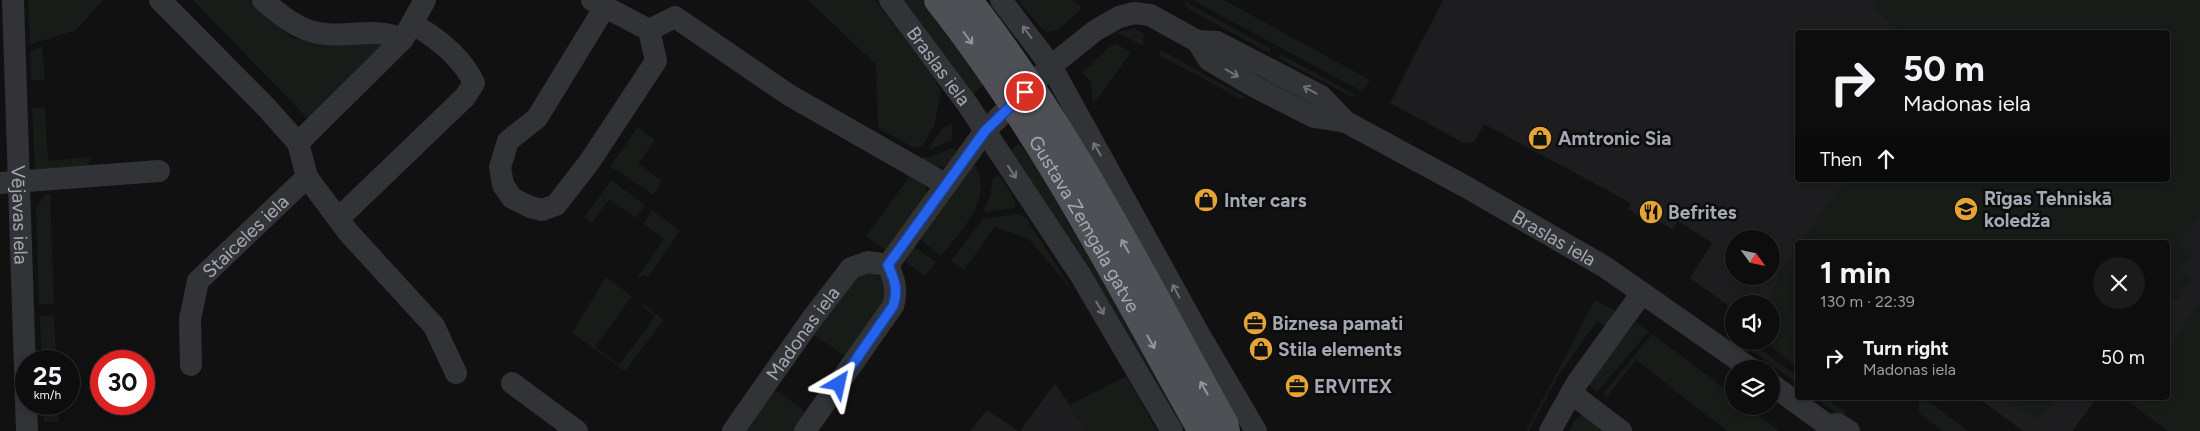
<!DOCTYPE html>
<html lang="en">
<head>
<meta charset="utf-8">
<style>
  body { margin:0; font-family:Figtree,sans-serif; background:#1b1b1c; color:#f1f3f6; height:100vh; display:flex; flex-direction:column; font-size:19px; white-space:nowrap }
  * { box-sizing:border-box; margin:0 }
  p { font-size:16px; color:#9a9c9e }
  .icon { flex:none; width:28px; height:28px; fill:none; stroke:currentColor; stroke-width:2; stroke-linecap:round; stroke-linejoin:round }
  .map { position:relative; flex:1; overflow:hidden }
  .sheet { position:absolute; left:1795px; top:240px; width:375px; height:160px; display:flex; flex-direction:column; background:#0d0d0e; border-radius:5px; box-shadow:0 2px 8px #0003,0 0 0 1px #2d2d2e }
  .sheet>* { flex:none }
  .hud { position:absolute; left:1795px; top:30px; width:375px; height:152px; border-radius:5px; box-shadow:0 2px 8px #0003,0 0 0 1px #2d2d2e; background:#0d0d0e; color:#f1f3f6; overflow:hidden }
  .needle { width:32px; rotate:123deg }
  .controls { position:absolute; left:1725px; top:230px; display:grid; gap:10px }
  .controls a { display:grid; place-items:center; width:55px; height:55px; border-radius:50%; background:#0d0d0e; box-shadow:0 2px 8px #0003,0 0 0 1px #2d2d2e; font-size:25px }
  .speed { position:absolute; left:15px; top:350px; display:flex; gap:10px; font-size:25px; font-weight:700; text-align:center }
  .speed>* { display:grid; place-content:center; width:65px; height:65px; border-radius:50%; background:#0d0d0e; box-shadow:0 2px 8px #0003,0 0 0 1px #2d2d2e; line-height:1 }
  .speed small { font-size:12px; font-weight:400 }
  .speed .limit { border:8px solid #d22; background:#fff; color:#111 }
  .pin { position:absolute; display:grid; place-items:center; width:42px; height:42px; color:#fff; margin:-21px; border:2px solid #fff; border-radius:50%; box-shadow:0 1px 5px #0007 }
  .me { position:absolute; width:55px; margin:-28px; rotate:36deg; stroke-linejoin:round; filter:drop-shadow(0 0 4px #0008) }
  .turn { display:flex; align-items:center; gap:18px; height:105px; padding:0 25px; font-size:22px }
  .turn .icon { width:65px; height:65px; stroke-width:2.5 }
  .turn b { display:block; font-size:35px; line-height:42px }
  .then { display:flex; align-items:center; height:48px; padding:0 25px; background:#0003; gap:10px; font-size:19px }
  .round { display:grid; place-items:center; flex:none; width:52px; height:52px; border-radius:26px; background:#1b1b1c }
  .headline { display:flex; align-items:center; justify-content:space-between; height:85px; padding:0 25px }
  h1 { font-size:30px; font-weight:700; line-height:38px }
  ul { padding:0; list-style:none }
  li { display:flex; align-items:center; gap:15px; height:65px; padding:0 25px }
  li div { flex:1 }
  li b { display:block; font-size:19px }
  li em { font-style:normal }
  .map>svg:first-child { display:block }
  .built { fill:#1d1d1f; fill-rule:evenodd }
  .green { fill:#171c18 }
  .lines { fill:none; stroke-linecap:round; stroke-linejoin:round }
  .street { stroke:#323337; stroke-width:22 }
  .primary-bridge { stroke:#4e5056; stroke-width:28 }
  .oneway { stroke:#70737b }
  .oneway2 { stroke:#9296a0 }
  .route-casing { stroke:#184099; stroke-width:12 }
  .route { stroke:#2563eb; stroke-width:9 }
  .labels { text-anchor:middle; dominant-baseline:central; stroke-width:5; stroke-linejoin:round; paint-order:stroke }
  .street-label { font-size:19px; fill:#a3a8b2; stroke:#0c0c0d }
  .poi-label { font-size:19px; font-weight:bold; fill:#a3a8b2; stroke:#0c0c0d; text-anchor:start }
</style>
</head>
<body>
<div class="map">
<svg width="2200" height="431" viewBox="0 0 2200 431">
  <rect width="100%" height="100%" fill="#111112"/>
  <path class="built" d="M1443,0H2200V431H2168L2123,398H2168V242H1798L1797,358L1771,304H1734V310L1690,278L1712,243L1678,221L1672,229L1645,212L1642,218L1628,209L1631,203L1484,124L1474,142L1464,143L1390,103ZM1798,32H2168V180H1798ZM1734,239H1771V276H1734Z
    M1055,383L1086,431H1020Z
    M1978,398H2097L2072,431H2023Z
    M987,410L1018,431H970Z"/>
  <path class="green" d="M28,0H103L76,30L32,44L30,42Z
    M193,0H249L293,39L383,38L386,41L311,122Z
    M808,0H875L932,75L941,91L934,127L922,146L914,148L878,128L876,65Z
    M904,0H923L946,28L983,85L973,95Z
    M1018,0H1071L1080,5L1081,9L1058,30L1047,32L1040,27Z
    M1182,0L1271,49L1269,53L1190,10Z
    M1192,0H1224L1370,80L1364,89L1359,90Z
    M1876,0H2200V215L2180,242L2193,252L2180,270L2192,280L2177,301L2168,295V242H1801L1845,180H1866L1869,182L1871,180H2168V32H1901L1872,6Z
    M1135,28L1144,34L1143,46L1116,32Z
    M1116,44L1131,52L1093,105L1091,82L1082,73L1110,46Z
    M42,47L45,80H31L30,51Z
    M1161,51H1163L1245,97L1243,100L1159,55Z
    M1280,54L1356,95L1350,96L1278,58Z
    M32,108H45L48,161L91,157L88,168L35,170Z
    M953,123L951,140L930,150L929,147L943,127Z
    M638,127L655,140L638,164L662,181L653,195L620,172L610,167Z
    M1019,143L1037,168L1189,431H1185L1110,303L1009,152Z
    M952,148L957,151C944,170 941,171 921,159L923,156L928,158Z
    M973,163C997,195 961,231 941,256L918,238Z
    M912,173L925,182L927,195L887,249H884L866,236Z
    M997,176L1002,178L1016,203L1015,208L987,212L984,210L990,196L993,178Z
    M611,180L645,205L636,218L609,199L592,223L584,217Z
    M45,194H50L54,304L39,305L36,209Z
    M652,210L680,231L648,277L645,275L637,278L664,239L643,224Z
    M1018,214L1026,218L1075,294L1029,239L995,227L964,270L951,261L983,219Z
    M913,246L936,262L925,276L908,264L905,258Z
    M1797,248V367L1764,341H1771L1770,304L1779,274Z
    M867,270C884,277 888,281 889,299L846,357L812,334L854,275Z
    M606,277L632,296L595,347L619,365L655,316L642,306L643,304L664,320L625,371L572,333Z
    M1595,300L1620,313L1609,328L1597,321L1558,376L1529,431H1526Z
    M2200,301V431H2168L2123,398H2168V349Z
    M54,315L56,357H41L40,316Z
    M1636,322L1649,331L1597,392L1589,385L1590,380Z
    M1652,334L1734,396V406H1747L1779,431H1727L1636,360L1607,397L1603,394Z
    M1755,345L1797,376V384L1752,350Z
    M1124,377L1128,379L1157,431H1086L1069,405Z
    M777,391L801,408L806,414L794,431H743L771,392Z
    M1816,398H1826L1846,412L1842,417Z
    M1920,398H1924L1969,431H1942L1918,412Z
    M2006,398H2056L2039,421Z
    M43,404H58V422H44Z
    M1587,415L1606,431H1569L1577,417Z"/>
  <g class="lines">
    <g class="street">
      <path id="s1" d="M13,0L27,431"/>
      <path d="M160,0L266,107L298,143"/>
      <path d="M263,0C279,14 298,30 319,33C349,39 372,26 403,39"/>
      <path d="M592,0L649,30L675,17L789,95L945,184"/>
      <path id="s2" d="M890,0L968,105L1081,276L1172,431"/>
      <path d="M1001,0L1051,66L1199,334L1256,431"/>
      <path d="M605,7L537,118L508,141L500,167L503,185L512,198L530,207L542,210L556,205L590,161L656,61L649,30"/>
      <path d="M1197,41L1209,60L1255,87L1314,117L1346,122"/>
      <path d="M307,177L348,232L434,326L456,373"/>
      <path d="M0,183L159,171"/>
      <path d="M339,218L465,97L474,83C462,57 437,38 413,24"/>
      <path id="s3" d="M888,265L985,131L1051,66L1096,30L1119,17L1134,13L1150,15L1197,41L1217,42L1321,96L1346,122L1468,188L1605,267L1751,369"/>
      <path id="s4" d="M191,365L190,319L198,281L307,177L298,143L403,39L425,0"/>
      <path d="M512,383L577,431"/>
      <path d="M1771,384L1827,425L1838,424L1849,431"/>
      <path d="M1571,393L1621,431"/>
      <path id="s5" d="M733,431L811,320L851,268L868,262L888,265"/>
      <path d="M805,431L893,306C898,290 894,279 888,265"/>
      <path d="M1550,431L1577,383L1642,293"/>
    </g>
    <g class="primary-bridge">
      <path id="s6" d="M938,0C1043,133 1119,284 1202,431"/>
      <path d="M968,0C1070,130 1144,279 1224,423L1226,431"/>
    </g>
  </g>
  <defs><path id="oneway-shaft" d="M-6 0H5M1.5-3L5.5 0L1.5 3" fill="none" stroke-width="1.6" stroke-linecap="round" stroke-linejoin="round" transform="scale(1.25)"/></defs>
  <g class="oneway">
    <use href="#oneway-shaft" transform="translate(1027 32) rotate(-127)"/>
    <use href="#oneway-shaft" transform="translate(1232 73) rotate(30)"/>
    <use href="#oneway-shaft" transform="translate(1310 90) rotate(-152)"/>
    <use href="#oneway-shaft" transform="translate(1097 149) rotate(-120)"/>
    <use href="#oneway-shaft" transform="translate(1012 172) rotate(56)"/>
    <use href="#oneway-shaft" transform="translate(1176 291) rotate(-118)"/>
    <use href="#oneway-shaft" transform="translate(1100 308) rotate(59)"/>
  </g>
  <g class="oneway2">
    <use href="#oneway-shaft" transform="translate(968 38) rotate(53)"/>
    <use href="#oneway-shaft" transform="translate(1125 246) rotate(-119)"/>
    <use href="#oneway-shaft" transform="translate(1151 342) rotate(61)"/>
    <use href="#oneway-shaft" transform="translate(1204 388) rotate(-119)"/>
  </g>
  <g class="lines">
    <g class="route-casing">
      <path id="route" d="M839,384L893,306C899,290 894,279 888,265L985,131L1025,92"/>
    </g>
    <use href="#route" class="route"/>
  </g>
  <defs>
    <g id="shop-disc" transform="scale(1.25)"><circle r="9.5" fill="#e6a435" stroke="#0c0c0d"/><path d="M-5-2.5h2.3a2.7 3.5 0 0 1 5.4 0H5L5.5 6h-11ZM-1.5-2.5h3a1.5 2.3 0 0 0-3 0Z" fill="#111"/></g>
    <g id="school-disc" transform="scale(1.25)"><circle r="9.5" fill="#e6a435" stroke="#0c0c0d"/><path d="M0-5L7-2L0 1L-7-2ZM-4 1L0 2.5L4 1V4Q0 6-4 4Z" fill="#111"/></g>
    <g id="restaurant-disc" transform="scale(1.25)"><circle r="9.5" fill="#e6a435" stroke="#0c0c0d"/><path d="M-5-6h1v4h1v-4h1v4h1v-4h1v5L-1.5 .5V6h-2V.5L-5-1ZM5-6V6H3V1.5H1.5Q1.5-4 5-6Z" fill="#111"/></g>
    <g id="office-disc" transform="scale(1.25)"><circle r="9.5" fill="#e6a435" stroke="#0c0c0d"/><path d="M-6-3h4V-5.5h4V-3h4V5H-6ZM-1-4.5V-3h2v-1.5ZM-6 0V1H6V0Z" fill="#111"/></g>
  </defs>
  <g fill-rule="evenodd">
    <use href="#shop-disc" x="1540" y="138"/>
    <use href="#shop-disc" x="1206" y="200"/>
    <use href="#school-disc" x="1966" y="209"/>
    <use href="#restaurant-disc" x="1651" y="212"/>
    <use href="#office-disc" x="1255" y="323"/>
    <use href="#shop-disc" x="1261" y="349"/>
    <use href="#office-disc" x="1297" y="386"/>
  </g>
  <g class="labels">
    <g class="street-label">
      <text stroke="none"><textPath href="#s2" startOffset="82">Braslas iela</textPath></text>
      <text stroke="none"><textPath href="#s1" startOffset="215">Vējavas iela</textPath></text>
      <text stroke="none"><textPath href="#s6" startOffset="268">Gustava Zemgala gatve</textPath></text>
      <text stroke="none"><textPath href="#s4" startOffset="150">Staiceles iela</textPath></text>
      <text stroke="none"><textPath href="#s3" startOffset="839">Braslas iela</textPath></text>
      <text stroke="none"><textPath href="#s5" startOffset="120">Madonas iela</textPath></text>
    </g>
    <g class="poi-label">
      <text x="1558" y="138">Amtronic Sia</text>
      <text x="1984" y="198">Rīgas Tehniskā<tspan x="1984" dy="22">koledža</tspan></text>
      <text x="1224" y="200">Inter cars</text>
      <text x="1668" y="212">Befrites</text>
      <text x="1272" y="323">Biznesa pamati</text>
      <text x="1278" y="349">Stila elements</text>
      <text x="1314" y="386">ERVITEX</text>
    </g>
  </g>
</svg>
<div class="controls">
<a><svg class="needle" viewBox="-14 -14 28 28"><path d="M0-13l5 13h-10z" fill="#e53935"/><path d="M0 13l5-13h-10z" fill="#9a9c9e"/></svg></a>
<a><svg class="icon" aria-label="sound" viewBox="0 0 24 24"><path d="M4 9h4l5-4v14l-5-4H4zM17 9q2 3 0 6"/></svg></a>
<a><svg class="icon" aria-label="layers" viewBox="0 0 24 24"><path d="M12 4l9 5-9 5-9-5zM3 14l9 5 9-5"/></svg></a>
</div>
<div class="speed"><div>25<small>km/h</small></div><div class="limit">30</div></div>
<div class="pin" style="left:1025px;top:92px;background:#d93025"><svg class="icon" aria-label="arrive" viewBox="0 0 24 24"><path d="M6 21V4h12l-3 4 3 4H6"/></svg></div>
<svg class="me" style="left:839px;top:384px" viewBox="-20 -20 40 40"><path d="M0-17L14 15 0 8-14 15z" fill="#2563eb" stroke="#fff" stroke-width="4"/></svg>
<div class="hud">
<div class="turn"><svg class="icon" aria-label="right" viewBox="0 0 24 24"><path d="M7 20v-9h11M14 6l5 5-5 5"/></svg><div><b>50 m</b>Madonas iela</div></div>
<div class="then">Then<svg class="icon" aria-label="ahead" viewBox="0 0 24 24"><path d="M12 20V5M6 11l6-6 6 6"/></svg></div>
</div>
<section class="sheet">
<div class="headline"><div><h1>1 min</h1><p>130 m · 22:39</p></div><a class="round"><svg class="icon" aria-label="close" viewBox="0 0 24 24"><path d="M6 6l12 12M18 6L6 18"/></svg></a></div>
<ul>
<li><svg class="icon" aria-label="right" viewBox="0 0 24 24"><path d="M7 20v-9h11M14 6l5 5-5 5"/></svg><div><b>Turn right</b><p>Madonas iela</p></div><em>50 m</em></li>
</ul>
</section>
</div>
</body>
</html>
